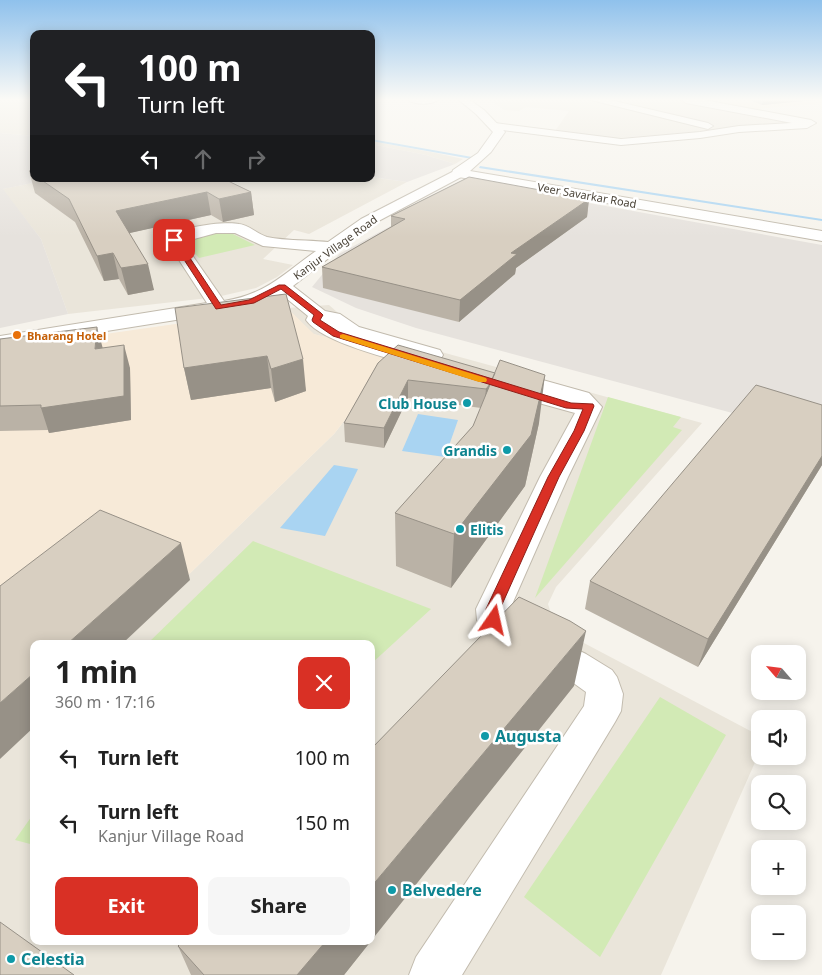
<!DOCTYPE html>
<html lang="en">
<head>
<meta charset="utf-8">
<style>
  body { margin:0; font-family:"Noto Sans",sans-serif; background:#f6f6f6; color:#222; height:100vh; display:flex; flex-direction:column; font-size:19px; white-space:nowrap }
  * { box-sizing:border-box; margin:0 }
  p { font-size:16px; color:#767676 }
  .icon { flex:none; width:28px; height:28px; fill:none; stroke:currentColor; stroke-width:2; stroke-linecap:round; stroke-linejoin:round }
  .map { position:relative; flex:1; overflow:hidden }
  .side { position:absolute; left:30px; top:640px; width:345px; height:305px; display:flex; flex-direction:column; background:#fff; border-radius:10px; box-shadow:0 2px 12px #0003 }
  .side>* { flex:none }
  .hud { position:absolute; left:30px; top:30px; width:345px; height:152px; border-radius:10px; box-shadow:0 2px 12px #0003; background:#202124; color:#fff; overflow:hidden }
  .needle { width:32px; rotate:298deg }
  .buttons { position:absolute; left:751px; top:645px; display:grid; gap:10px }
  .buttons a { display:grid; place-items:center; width:55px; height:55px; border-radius:10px; background:#fff; box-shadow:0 2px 12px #0003; font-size:25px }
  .pin { position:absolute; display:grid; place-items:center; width:42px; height:42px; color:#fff; margin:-21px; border-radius:10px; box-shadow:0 2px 8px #0006 }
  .me { position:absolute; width:55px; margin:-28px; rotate:11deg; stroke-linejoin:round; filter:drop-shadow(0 0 4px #0008) }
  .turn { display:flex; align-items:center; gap:18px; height:105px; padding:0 25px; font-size:22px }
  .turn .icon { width:65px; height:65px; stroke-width:2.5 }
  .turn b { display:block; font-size:35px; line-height:42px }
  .lanes { display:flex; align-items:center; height:48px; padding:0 25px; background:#0003; justify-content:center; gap:25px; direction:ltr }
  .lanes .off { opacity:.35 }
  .round { display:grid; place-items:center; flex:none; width:52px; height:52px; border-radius:10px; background:#f6f6f6 }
  .overview { display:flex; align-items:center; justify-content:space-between; height:85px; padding:0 25px }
  h1 { font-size:30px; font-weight:700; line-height:38px }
  .action { display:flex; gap:10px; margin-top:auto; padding:10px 25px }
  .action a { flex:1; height:58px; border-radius:10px; background:#d93025; color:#fff; font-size:20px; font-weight:700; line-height:58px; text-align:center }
  .action a+a { background:#f6f6f6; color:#222 }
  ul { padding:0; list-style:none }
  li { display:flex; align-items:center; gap:15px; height:65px; padding:0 25px }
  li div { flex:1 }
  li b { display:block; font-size:19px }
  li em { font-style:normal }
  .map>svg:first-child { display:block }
  .residential { fill:#eae5da }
  .commercial { fill:#f7ead8 }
  .industrial { fill:#e6e2dd }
  .green { fill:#d2eab5 }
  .water { fill:#a9d4f2 }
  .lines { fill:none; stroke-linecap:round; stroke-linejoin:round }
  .stream { fill:#a9d4f2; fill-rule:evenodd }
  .minor-casing { stroke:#c2bbae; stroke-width:2 }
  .tertiary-casing { stroke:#c2bbae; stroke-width:2 }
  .minor { fill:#fff; fill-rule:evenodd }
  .tertiary { fill:#fff; fill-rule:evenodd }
  .wall { fill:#bab2a6 }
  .shaded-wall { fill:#979187 }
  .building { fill:#d8cfc1; stroke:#979187 }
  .route { fill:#d93025; stroke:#8d1f18 }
  .slow { fill:#f59e0b }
  .food-dot { fill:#e8710a; stroke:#fff; stroke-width:2 }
  .culture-dot { fill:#0f9aa8; stroke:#fff; stroke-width:2 }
  .labels { text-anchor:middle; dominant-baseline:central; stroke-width:5; stroke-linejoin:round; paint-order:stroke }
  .far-street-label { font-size:11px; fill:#4b4439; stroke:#fff }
  .far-food-label { font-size:11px; font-weight:bold; fill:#c56008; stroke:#fff; text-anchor:start }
  .culture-label { font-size:14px; font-weight:bold; fill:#0d838f; stroke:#fff; text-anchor:end }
  .near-culture-label { font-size:16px; font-weight:bold; fill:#0d838f; stroke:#fff; text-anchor:start }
</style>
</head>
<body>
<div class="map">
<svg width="822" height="975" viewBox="0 0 822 975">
  <rect width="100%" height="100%" fill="#f6f3ec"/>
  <path class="residential" d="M0,100H34V136L0,133Z
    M490,100H682L801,122L784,125L605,139L555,131L569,111L526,107L519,111L504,110Z
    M371,141L436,153L463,159L455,164L426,155L371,144Z
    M371,177L407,182L309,234L294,230L263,259L293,265L277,277L256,288L217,297L68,314L41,239L2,189L53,179H371Z
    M329,305L352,325L372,333L702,423L556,587L548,604L553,620L565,633L760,736V751L661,975H0V756L34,723V941H371V644H117L334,434L396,355L313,334L287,308Z"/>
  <path class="commercial" d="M701,100H822V103L746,110Z
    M287,308L314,334L396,355L334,434L117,644H34L0,756V349Z"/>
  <path class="industrial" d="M0,133L34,136V179H53L3,189L41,239L68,314L0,328Z
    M371,144L426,155L455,164L407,182L371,177Z
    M472,182L822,245V437L416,328L356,308L312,287L339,254Z"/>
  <path class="green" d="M227,231L255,245L199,258L182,240Z
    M608,397L681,417L673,427L682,430L535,598Z
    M253,541L431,609L371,664V644H147Z
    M660,697L726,735L600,957L524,897Z
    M34,813V845L15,840Z"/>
  <path class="water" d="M418,414L458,420L445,457L402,451Z
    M334,465L358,469L325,536L280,528Z"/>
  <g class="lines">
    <path class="stream" d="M371,139L472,157L474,158L472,159L371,141Z
      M480,166L822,219V221L479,168Z"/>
    <g class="minor-casing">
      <path id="minor" d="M408,100H438C431,105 415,105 408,100Z
        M591,100H610L708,123L713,126L708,129Z
        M682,100H704L811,120L816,123L807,128L739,132L700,138L621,145L495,129L490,126L495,123L621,139L700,132L739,126L792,123L686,103Z
        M458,169L463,170L464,173L463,176L371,225L293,286L325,311L340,314L359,327L440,350L443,355L440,360H436L438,363L435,368L427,370L419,368C391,358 322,343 306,320L308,316L281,294L251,308L0,348V336L207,303L166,240C175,227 224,221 239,224C249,225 257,234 267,237C286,241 309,240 328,242L361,219ZM216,233H235L263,246L316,251C283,274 267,294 224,301L183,242Z
        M507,370L589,393L602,407L568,477L510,609V617L586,654L612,670L617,677L623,694L621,711L615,722L462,975H409L416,957L584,706L586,692L561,674L488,637L477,620L476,609L540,477L575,413L499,392L496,387L500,382L496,377L499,372Z"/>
    </g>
    <g class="tertiary-casing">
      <path id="tertiary" d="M459,100H470L484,110L505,132L491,152L470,171L822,231V241L453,176L452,173L453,170L478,153L493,132L476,114Z"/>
    </g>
    <use href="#minor" class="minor"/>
    <use href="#tertiary" class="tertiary"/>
  </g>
  <path class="wall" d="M750,100H814L762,105Z
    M34,170V179H224L251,192L254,215L223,222L211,215L129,233L154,290L128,295L119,279L104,281L75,222L35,193L29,171Z
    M589,199L587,217L516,268L515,274L459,322L323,288L322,267L391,227V216Z
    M286,294L306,391L275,402L271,388L191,400L184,368Z
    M0,339L103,348L130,368L131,420L49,433L48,430L0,431Z
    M378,363L495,373L539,423L525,486L451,588L396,566L395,513L473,426L481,408L408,398L384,448L345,442L344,423Z
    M822,405V465L698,667L585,609L590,581Z
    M371,941L344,975H191L178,946Z"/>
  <path class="shaded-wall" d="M763,100H814L762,105Z
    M207,192L211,215L121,235L116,211Z
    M251,192L254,215L223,222L219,199Z
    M589,199L587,217L516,268L515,274L459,322L460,300L511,253Z
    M113,253L119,279L104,281L97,256Z
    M148,264L154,290L128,295L121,268Z
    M97,327L103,349H95Z
    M124,345L130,368L131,420L49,433L41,408Z
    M267,356L271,388L191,400L184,368Z
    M303,359L306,391L275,402L271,369Z
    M498,374L484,408L486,389Z
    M545,375L539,423L525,486L451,588L454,534Z
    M408,380V398L384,448V428Z
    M822,456V465L698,667L708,639Z
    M181,543L190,580L122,644H67Z
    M586,631L574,686L371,941V887Z
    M34,673V727L0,759V703Z
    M326,941H371L344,975H297Z"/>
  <path class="building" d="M34,170V175L29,171Z
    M469,177L589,199L511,253L517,254L460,300L322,267L405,219L391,216Z
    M40,179H224L251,192L219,199L207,192L116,211L148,264L121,268L113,253L97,256L69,199Z
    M286,294L303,359L271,369L267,356L184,368L175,308Z
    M97,327L95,349L124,345V396L41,408V405L0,406V339Z
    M398,345L495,373L490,384L486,389L408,380L384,428L344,423L378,363Z
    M500,360L545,375L531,435L454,534L395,513L473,426Z
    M756,385L822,405V456L708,639L590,581Z
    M100,510L181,543L67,644H34V673L0,703V586Z
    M519,597L570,621L586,631L371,887V749Z
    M0,922L74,975H0Z
    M183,941H326L297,975H204L178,946Z"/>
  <linearGradient id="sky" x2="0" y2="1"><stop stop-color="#8fc1ec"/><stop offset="0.42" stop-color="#fbfaf6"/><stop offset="1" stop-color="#fbfaf6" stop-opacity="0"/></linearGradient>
  <rect width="822" height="237" fill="url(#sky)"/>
  <path class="route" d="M172,238H177L178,244L186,252L221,305L249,300L279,285H285L321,313L323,315L320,320L339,332L571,403L593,404L594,406L584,431L559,477L500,609L501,620L499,624L494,625L489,624L486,609L548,477L574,431L583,409L566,408L333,336L313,322L312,320L314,315L281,289L254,303L216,309L181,255L171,244Z"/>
  <path class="slow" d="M343,334L486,378L487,380L486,382H479L340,338V335Z"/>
  <circle class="food-dot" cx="17" cy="335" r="5"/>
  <g class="culture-dot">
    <circle cx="467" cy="403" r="5"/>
    <circle cx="507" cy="450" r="5"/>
    <circle cx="460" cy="529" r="5"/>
    <circle cx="485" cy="736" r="5"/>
    <circle cx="392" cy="890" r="5"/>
    <circle cx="11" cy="959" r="5"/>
  </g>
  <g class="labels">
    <g class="far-street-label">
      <text transform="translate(587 195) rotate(10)">Veer Savarkar Road</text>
      <text transform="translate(335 247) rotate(-36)">Kanjur Village Road</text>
    </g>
    <g class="far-food-label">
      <text x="27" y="335">Bharang Hotel</text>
    </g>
    <g class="culture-label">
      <text x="457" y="403">Club House</text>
      <text x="497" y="450">Grandis</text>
      <text x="470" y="529" text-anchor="start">Elitis</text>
    </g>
    <g class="near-culture-label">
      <text x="495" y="736">Augusta</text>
      <text x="402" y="890">Belvedere</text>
      <text x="21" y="959">Celestia</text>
    </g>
  </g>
</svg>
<div class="buttons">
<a><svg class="needle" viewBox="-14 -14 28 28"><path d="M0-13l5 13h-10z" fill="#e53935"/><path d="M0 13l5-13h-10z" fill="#767676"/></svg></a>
<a><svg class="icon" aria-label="sound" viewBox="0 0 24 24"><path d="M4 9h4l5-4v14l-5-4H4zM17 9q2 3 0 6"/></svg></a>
<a><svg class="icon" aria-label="search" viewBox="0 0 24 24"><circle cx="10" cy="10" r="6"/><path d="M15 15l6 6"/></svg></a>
<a>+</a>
<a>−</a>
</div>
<div class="pin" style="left:174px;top:240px;background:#d93025"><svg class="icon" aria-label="arrive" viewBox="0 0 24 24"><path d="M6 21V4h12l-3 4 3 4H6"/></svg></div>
<svg class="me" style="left:494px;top:620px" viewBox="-20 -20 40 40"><path d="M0-17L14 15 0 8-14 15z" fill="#d93025" stroke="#fff" stroke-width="4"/></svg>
<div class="hud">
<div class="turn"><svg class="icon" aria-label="left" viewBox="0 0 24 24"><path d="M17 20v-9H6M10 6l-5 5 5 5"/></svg><div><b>100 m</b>Turn left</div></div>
<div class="lanes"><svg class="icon" aria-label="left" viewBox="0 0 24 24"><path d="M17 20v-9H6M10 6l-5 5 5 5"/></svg><svg class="icon off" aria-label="ahead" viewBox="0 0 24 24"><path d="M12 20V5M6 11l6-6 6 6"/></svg><svg class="icon off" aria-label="right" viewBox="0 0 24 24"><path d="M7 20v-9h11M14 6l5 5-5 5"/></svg></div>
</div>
<section class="side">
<div class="overview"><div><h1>1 min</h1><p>360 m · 17:16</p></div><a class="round" style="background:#d93025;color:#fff"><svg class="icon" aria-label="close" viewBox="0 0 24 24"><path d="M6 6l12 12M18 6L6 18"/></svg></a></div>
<ul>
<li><svg class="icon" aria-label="left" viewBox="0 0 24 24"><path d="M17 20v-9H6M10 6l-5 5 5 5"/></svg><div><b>Turn left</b></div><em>100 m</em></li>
<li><svg class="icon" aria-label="left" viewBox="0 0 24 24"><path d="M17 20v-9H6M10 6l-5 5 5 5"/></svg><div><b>Turn left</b><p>Kanjur Village Road</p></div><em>150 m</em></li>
</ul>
<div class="action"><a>Exit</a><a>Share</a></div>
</section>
</div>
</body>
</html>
